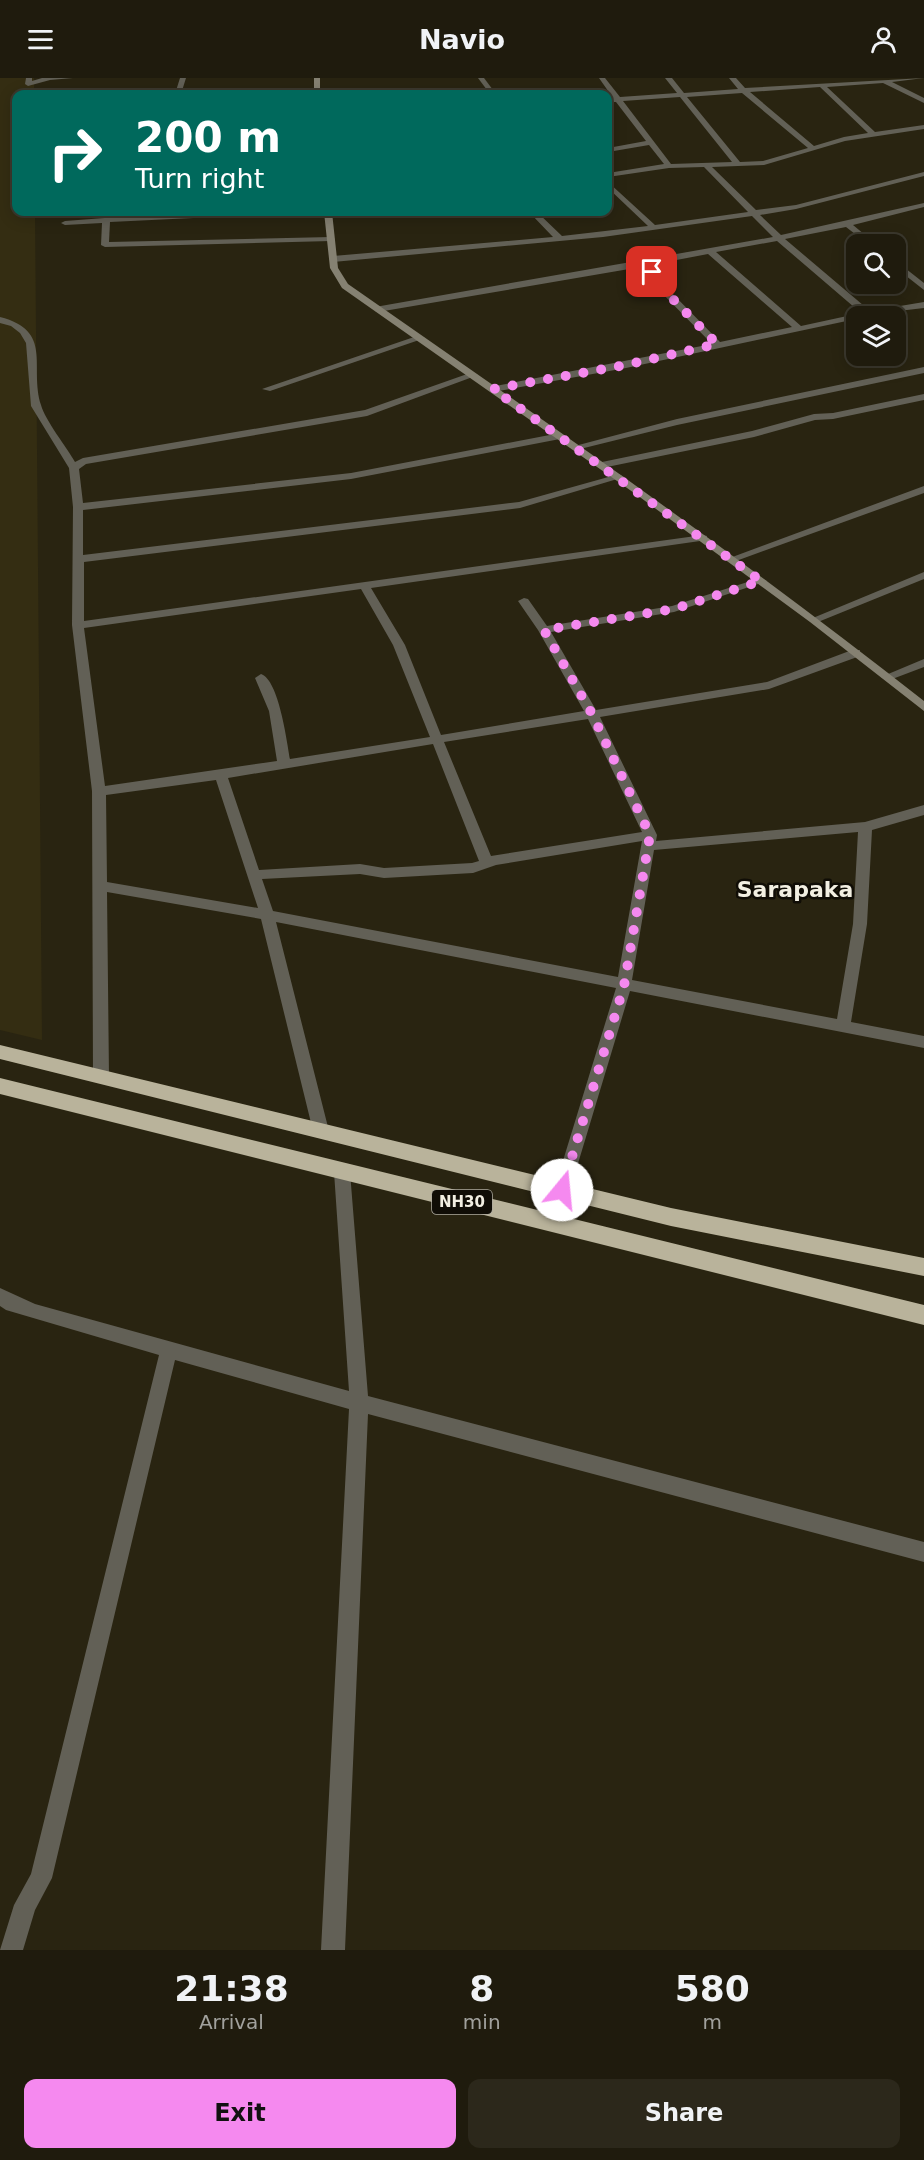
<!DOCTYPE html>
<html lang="en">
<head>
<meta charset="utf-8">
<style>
  body { margin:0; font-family:"DejaVu Sans",sans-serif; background:#2c281b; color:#f1f3f6; height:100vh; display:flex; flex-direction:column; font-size:22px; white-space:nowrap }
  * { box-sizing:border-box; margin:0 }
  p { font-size:20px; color:#a1a19d }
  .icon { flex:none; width:33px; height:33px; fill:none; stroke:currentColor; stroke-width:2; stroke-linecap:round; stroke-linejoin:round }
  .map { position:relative; height:1872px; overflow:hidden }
  .drawer { display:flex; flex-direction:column; background:#1f1b0d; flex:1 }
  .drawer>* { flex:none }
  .banner { position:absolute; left:12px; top:12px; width:600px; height:126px; border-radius:12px; box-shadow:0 3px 15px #0003,0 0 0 2px #3c392e; background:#00695c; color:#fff; overflow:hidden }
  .fabs { position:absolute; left:846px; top:156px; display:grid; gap:12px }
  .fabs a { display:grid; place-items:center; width:60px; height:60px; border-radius:12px; background:#1f1b0d; box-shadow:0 3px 15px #0003,0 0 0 2px #3c392e; font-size:30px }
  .pin { position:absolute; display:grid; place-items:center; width:51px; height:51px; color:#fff; margin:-26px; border-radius:12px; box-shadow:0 3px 9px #0006 }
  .me { position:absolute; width:66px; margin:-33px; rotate:17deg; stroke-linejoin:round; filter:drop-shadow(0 0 4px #0008) }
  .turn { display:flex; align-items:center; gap:21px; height:126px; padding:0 24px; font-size:27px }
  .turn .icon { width:78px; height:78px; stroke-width:2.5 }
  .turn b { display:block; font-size:42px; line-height:51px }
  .eta { display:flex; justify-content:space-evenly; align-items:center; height:102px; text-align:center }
  .eta b { font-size:36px; font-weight:600; line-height:42px }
  .action { display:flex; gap:12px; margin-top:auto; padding:12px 24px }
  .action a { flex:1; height:69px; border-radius:12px; background:#f589ef; color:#111; font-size:24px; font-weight:600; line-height:69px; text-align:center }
  .action a+a { background:#2c281b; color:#f1f3f6 }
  header { display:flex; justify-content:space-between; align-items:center; height:78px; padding:0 24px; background:#1f1b0d; font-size:27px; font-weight:600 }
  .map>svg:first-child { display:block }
  .built { fill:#342d12 }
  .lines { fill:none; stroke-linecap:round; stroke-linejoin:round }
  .street { fill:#626056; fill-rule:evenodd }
  .secondary { fill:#858172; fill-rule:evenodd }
  .highway { fill:#b9b39b; fill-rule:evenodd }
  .route { stroke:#f589ef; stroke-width:10; stroke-dasharray:0 18 }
  .labels { text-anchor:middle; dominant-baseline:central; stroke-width:5; stroke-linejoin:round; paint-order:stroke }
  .shield { fill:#100d06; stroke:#aeaba0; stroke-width:1.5 }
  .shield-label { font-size:15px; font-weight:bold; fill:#f2efe2 }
  .district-label { font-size:22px; font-weight:bold; fill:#f2efe2; stroke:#100d06 }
</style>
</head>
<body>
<header><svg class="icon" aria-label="menu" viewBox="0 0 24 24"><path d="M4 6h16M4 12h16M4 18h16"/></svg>Navio<svg class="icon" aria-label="person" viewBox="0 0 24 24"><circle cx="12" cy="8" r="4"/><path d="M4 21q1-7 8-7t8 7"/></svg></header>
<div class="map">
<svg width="924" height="1872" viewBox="0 0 924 1872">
  <rect width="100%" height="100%" fill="#292411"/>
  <path class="built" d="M0,0H34V16H16V134H35L42,962L0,952Z"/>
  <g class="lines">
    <path class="street" d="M26,0H32V3L42,0H73L50,2L28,8L25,6Z
      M180,0H186L181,16H175Z
      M478,0H484L496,16H490Z
      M599,0H605L620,19L677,15L665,0H672L684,15L738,11L729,0H736L745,10L924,0L892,4L924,20V25L883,5L827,9L875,54L924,47V51L845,63L764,87L712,89L756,132L796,127L924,94V98L796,131L760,137L781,157L924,125V129L853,147L876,166H868L846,149L785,161L870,233L924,224V230L856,238V241L626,290L493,314L490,313V309L712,266L656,209L649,196L635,190L378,234L375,233V229L773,159L752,138L603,159L333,184L329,181L333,178L553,159L529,134H537L562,158L648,148L608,110V104L655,147L748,134L704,89L669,90L608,99V95L664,86L649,67L608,74V70L646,63L616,24H608V20H613ZM820,9L868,55L844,59L814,68L750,14ZM742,15L808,70L763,83L740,84L687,19ZM680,19L732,84L671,86L623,23ZM777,163L861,235L801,248L716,174ZM708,176L792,249L720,264L663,206L655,192L645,188Z
      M280,134L276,136L110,144L109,164L331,159L335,161L331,163L105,169L101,167L102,145L65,147L61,145L65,143L170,135Z
      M896,183L924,205V212L896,190Z
      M0,239C54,253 29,288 41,327C45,342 67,370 75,384L83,380L365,332L470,295L478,297L367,338L86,386L79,391L83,425L351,395L560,355L565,358L560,361L351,401L83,432V477L519,424L619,396L624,399L520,430L84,484V543L703,457L707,458V462L371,510L405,567L441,657L584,633L538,552L518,523L524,520L528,521L547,548L672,528L757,501L761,500L767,503L674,534L551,554L596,632L767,604L852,572H860V578L769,611L600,639L657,757L656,763L865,744L924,727V737L872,752L867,846L851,944L924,958V970L630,913L570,1112L568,1117L562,1119L556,1117L554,1112L616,910L276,844L329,1053L327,1058L321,1060L315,1058L313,1053L261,841L107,814L109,999L106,1003H96L93,999L92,713L72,547L73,429L69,390L31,328L26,265L20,255L11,248L0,245ZM361,511L393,567L430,659L290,681C287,664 279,602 261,596L255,600L269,633L277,683L105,708L84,550ZM588,641L642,754L491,778L444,664ZM433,666L479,783L472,785L384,790L360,786L259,792L228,700ZM216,702L258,830L107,804L106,717ZM858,754L853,846L837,941L632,902L654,772ZM642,763L618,899L273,833L262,801L360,796L384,800L473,795L496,787Z
      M417,258L425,260L270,313L262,311Z
      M924,289V295L677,347L576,372L571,369L677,341Z
      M924,316V322L833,341L815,342L754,359L602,390L597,387L602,384L752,353L814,336L833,335Z
      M924,408V415L736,483L727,481Z
      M924,494V501L818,544L814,545L808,542Z
      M924,581V589L887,603L881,599Z
      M342,1087L348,1089L350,1094L368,1318L924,1464V1484L368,1336L345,1872H321L349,1331L175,1282L52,1800L35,1832L23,1872H0L14,1827L31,1796L159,1277L6,1232L0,1228V1210L35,1226L349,1313L334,1094L336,1089Z"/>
    <path class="secondary" d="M314,0H320V16H314Z
      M324,134H332L338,190L348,206C543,342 738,476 924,623V633L810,544L637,417L342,210L330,190Z"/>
    <path class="highway" d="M0,967L671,1130L924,1180V1198L671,1148L0,981Z
      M0,1000L924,1227V1247L0,1016Z"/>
  </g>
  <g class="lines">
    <path class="route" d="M562,1112L624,908L650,757L592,636L544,552L674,531L761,503L493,311L626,287L717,266L659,207L652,194"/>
  </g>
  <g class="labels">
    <rect class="shield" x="432" y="1112" width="60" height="24" rx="4.5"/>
    <g class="shield-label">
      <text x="462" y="1124">NH30</text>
    </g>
    <g class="district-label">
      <text x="795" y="811">Sarapaka</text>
    </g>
  </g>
</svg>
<div class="fabs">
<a><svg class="icon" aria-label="search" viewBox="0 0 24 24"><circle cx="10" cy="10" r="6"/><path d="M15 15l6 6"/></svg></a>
<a><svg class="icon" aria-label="layers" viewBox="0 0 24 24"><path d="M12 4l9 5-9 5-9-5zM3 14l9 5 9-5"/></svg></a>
</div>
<div class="pin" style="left:652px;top:194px;background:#d93025"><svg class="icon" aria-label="arrive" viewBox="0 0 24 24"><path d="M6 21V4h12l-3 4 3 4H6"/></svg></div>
<svg class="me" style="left:562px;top:1112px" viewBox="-20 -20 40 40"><circle r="19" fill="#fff"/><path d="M0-13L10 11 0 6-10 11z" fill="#f589ef"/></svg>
<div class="banner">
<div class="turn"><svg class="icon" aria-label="right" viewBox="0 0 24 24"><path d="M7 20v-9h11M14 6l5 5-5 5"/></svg><div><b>200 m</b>Turn right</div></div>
</div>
</div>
<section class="drawer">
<div class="eta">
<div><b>21:38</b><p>Arrival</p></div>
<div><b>8</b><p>min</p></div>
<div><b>580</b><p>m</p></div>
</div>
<div class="action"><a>Exit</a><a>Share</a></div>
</section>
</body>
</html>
